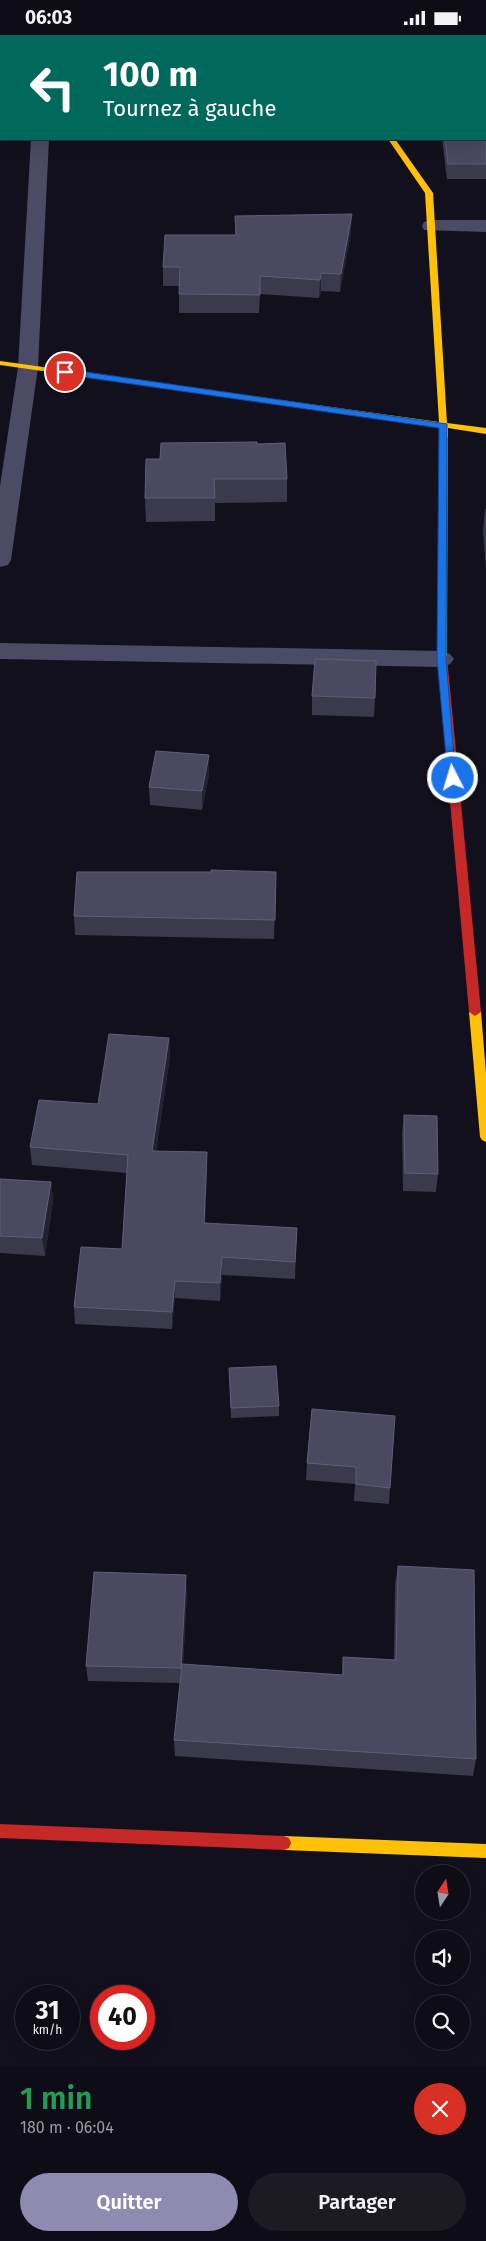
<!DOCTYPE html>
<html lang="fr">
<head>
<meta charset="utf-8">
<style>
  body { margin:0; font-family:"Fira Sans",sans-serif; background:#1c1a23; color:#f1f3f6; height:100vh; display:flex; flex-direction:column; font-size:19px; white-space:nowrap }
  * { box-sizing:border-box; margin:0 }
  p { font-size:16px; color:#9b9ba1 }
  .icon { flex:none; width:28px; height:28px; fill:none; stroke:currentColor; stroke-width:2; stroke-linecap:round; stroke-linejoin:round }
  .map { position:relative; height:2031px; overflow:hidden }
  .sheet { display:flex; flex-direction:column; background:#0e0c16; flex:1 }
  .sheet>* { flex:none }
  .top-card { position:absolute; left:0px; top:0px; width:486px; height:105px; box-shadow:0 5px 20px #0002,0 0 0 1px #2e2c35; background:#00695c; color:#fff; overflow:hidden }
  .needle { width:32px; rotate:12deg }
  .fabs { position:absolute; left:415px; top:1830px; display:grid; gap:10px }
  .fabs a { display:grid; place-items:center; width:55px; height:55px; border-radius:50%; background:#0e0c16; box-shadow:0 5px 20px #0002,0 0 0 1px #2e2c35; font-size:25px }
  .speed { position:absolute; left:15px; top:1950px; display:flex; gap:10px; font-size:25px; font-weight:700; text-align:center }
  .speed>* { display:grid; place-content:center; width:65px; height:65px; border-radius:50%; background:#0e0c16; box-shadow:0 5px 20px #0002,0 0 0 1px #2e2c35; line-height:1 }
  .speed small { font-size:12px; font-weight:400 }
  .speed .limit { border:8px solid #d22; background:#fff; color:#111 }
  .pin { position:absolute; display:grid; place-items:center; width:42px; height:42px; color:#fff; margin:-21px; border:2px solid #fff; border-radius:50%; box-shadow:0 1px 5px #0007 }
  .me { position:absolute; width:55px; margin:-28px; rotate:355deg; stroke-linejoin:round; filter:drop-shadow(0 0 4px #0008) }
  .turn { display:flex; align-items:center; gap:18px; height:105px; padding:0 20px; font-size:22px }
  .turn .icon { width:65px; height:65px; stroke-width:2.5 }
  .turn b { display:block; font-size:35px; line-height:42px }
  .round { display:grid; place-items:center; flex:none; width:52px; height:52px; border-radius:26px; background:#1c1a23 }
  .headline { display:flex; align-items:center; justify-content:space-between; height:85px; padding:0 20px }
  h1 { font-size:30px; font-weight:600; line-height:38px; color:#1e9e55 }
  .action { display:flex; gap:10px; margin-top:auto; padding:10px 20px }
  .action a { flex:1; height:58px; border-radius:30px; background:#8e8ab0; color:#fff; font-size:20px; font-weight:600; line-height:58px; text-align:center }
  .action a+a { background:#1c1a23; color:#f1f3f6 }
  .status { display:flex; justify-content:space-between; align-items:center; height:35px; padding:0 25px; background:#0e0c16; direction:ltr }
  .status svg { height:14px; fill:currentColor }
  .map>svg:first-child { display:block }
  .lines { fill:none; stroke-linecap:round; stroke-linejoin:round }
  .street { fill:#4b4b66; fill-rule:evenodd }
  .fast { fill:#4caf50; fill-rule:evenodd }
  .slow { fill:#ffc107; fill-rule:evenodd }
  .jam { fill:#c62828; fill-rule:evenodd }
  .wall { fill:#3b394c }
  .shaded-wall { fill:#242231 }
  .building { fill:#4b4960; stroke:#605d79 }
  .route { fill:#1a73e8; stroke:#114b97 }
</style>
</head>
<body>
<div class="status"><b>06:03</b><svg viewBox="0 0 49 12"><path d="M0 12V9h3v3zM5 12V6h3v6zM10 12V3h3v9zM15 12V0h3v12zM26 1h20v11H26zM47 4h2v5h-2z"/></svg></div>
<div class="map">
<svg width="486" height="2031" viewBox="0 0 486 2031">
  <rect width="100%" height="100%" fill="#12101d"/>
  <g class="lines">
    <path class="street" d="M38,0H54V1H38Z
      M351,0H367V1H351Z
      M0,44H1V54H0Z
      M485,44H486V54H485Z
      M31,104H49L38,332L11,525L8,530L0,532V451L18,332Z
      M431,185H486V197L424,195L422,191L424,187Z
      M0,608L442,616L450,619L454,624L450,629L442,632L0,624Z"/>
    <path class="fast" d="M444,399L448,402L447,622L442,625L437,622L440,402Z"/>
    <path class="slow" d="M388,104H395L433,158L447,388L486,393V399L448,393V402L444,405L440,402L439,392L0,330V326L439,387L425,158Z
      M475,973L481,977L486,1038V1107L482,1105L480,1102L469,977Z
      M284,1801L486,1809V1823L284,1815L279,1813L277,1808L279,1803Z"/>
    <path class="jam" d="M442,619L447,622L481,977L475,981L469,977L437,622Z
      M0,1789L284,1801L289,1803L291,1808L289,1813L284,1815L0,1803Z"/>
  </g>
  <path class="wall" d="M464,0H486V32H485V1H464Z
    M486,70V144H447L442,104H485Z
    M235,181L351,198L340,257L321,256L319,263L260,259L259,278H179V251H163V232L235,200Z
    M257,409L287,444V467L215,468V486L146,487L145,463L160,424Z
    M485,474H486V535L483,496Z
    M312,661L375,663L374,682L312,680Z
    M209,720V739L202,775L150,770L149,752Z
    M276,837L274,904L75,900L74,881Z
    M169,1003L170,1021L156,1116L207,1135L205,1189L297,1193L295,1244L222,1240L220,1266L175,1263L172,1294L75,1289L74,1272L122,1214L127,1138L32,1130L30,1112L98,1069Z
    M404,1080L438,1139L436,1157L403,1156L402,1098Z
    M0,1144L51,1147L53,1165L45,1221L0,1218Z
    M229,1333L279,1371V1381L231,1383Z
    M312,1374L390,1453L389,1469L354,1466L355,1449L306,1445L307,1428Z
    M398,1531L476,1724L473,1741L175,1721L174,1705L180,1648L88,1646L86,1631L187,1556L183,1630L342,1640L343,1622L394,1625L395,1549Z"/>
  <path class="shaded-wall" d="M352,179L351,198L340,257L341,239Z
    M321,238V256L319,263L320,245Z
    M209,720V739L202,775V756Z
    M169,1003L170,1021L153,1134L152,1116Z
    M207,1117V1135L204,1206V1188Z
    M51,1147L53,1165L45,1221L42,1203Z
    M222,1222V1240L220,1266V1248Z
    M175,1246V1263L172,1294V1277Z
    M186,1540L187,1556L182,1648L181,1633Z"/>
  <path class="building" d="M470,0H486V15H485V1H470Z
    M485,70H486V129H448L445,104H485Z
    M352,179L341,239L321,238L320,245L260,241V260L179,259L180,232H163L165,200H236L235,181Z
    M257,407V409L285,408L287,444H214L215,463H145L146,424H160L161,408Z
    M315,624L376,626L375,663L312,661Z
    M156,716L209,720L202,756L149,752Z
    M211,835L276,837L275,885L74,881L77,837H211Z
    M109,999L169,1003L152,1116L207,1117L204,1188L297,1193L295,1227L222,1222L220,1248L175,1246L172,1277L74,1272L81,1212L122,1214L128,1120L30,1112L39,1065L98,1069Z
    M404,1080L437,1081L438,1139L405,1138Z
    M0,1144L51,1147L42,1203L0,1201Z
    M276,1331L279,1371L231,1373L229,1333Z
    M312,1374L395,1381L390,1453L356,1449V1432L307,1428Z
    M398,1531L474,1535L476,1724L174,1705L182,1629L343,1640V1622L396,1625Z
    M94,1537L186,1540L181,1633L86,1631Z"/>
  <path class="route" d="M65,334L447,389L446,624L456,746H449L448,743L437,624L439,393L62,339V335Z"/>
</svg>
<div class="fabs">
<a><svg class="needle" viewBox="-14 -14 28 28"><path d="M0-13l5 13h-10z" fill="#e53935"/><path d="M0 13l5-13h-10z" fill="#9b9ba1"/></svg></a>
<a><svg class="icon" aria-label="sound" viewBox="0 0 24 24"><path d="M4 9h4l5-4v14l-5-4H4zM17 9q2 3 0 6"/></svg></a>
<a><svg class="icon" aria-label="search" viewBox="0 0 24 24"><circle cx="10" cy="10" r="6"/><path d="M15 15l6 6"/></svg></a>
</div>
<div class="speed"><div>31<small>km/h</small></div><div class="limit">40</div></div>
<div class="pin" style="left:65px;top:337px;background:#d93025"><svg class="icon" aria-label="arrive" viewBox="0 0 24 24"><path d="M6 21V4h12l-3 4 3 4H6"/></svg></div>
<svg class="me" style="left:453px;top:743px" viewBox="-20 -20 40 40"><circle r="17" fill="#1a73e8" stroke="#fff" stroke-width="3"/><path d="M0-11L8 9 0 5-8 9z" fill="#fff"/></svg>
<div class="top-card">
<div class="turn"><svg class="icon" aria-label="left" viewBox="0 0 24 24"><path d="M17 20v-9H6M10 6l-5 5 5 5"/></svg><div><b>100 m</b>Tournez à gauche</div></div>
</div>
</div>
<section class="sheet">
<div class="headline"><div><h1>1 min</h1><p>180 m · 06:04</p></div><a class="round" style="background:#d93025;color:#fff"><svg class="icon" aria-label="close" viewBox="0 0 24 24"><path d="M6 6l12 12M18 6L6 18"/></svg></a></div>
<div class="action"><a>Quitter</a><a>Partager</a></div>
</section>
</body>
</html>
